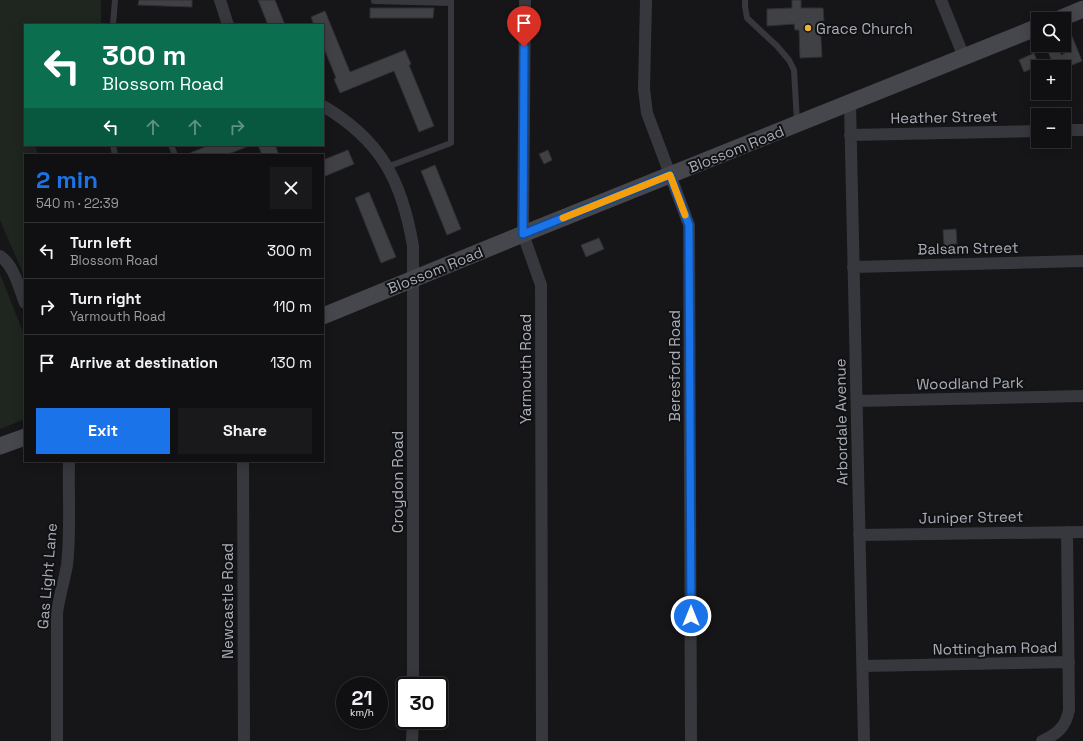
<!DOCTYPE html>
<html lang="en">
<head>
<meta charset="utf-8">
<style>
  body { margin:0; font-family:"Space Grotesk",sans-serif; background:#19191b; color:#f1f3f6; height:100vh; display:flex; flex-direction:column; font-size:15px; white-space:nowrap }
  * { box-sizing:border-box; margin:0 }
  p { font-size:13px; color:#9c9d9f }
  .icon { flex:none; width:22px; height:22px; fill:none; stroke:currentColor; stroke-width:2; stroke-linecap:round; stroke-linejoin:round }
  .map { position:relative; flex:1; overflow:hidden }
  .panel { position:absolute; left:24px; top:154px; width:300px; height:308px; display:flex; flex-direction:column; background:#101012; border-radius:0px; box-shadow:0 2px 10px #0003,0 0 0 1px #303032 }
  .panel>* { flex:none }
  .guide { position:absolute; left:24px; top:24px; width:300px; height:122px; border-radius:0px; box-shadow:0 2px 10px #0003,0 0 0 1px #303032; background:#0b6e4f; color:#fff; overflow:hidden }
  .controls { position:absolute; left:1031px; top:12px; display:grid; gap:8px }
  .controls a { display:grid; place-items:center; width:40px; height:40px; border-radius:0px; background:#101012; box-shadow:0 2px 10px #0003,0 0 0 1px #303032; font-size:20px }
  .speed { position:absolute; left:336px; top:677px; display:flex; gap:8px; font-size:20px; font-weight:700; text-align:center }
  .speed>* { display:grid; place-content:center; width:52px; height:52px; border-radius:50%; background:#101012; box-shadow:0 2px 10px #0003,0 0 0 1px #303032; line-height:1 }
  .speed small { font-size:10px; font-weight:400 }
  .speed .limit { border:2px solid #111; border-radius:6px; background:#fff; color:#111 }
  .pin { position:absolute; display:grid; place-items:center; width:34px; height:34px; color:#fff; margin:-41px -17px; border-radius:50% 50% 50% 0; rotate:-45deg; box-shadow:0 0 4px #0007 }
  .pin .icon { rotate:45deg }
  .me { position:absolute; width:44px; margin:-22px; rotate:0deg; stroke-linejoin:round; filter:drop-shadow(0 0 3px #0008) }
  .turn { display:flex; align-items:center; gap:14px; height:84px; padding:0 12px; font-size:18px }
  .turn .icon { width:52px; height:52px; stroke-width:2.5 }
  .turn b { display:block; font-size:28px; line-height:34px }
  .lanes { display:flex; align-items:center; height:38px; padding:0 12px; background:#0003; justify-content:center; gap:20px; direction:ltr }
  .lanes .off { opacity:.35 }
  .round { display:grid; place-items:center; flex:none; width:42px; height:42px; border-radius:0px; background:#19191b }
  .headline { display:flex; align-items:center; justify-content:space-between; height:68px; padding:0 12px }
  h1 { font-size:24px; font-weight:800; line-height:30px; color:#1a73e8 }
  .primary-button { display:flex; gap:8px; margin-top:auto; padding:8px 12px }
  .primary-button a { flex:1; height:46px; border-radius:0px; background:#1a73e8; color:#fff; font-size:16px; font-weight:800; line-height:46px; text-align:center }
  .primary-button a+a { background:#19191b; color:#f1f3f6 }
  ul { padding:0; list-style:none }
  li { display:flex; align-items:center; gap:12px; height:56px; padding:0 12px; border-top:1px solid #303032 }
  li div { flex:1 }
  li b { display:block; font-size:15px }
  li em { font-style:normal }
  .map>svg:first-child { display:block }
  .green { fill:#1e261f }
  .building { fill:#404145; stroke:#303034 }
  .lines { fill:none; stroke-linecap:round; stroke-linejoin:round }
  .lane { stroke:#37383d; stroke-width:6 }
  .street { stroke:#37383d; stroke-width:12 }
  .secondary { stroke:#45474d; stroke-width:17 }
  .route-casing { stroke:#114b97; stroke-width:10 }
  .route { stroke:#1a73e8; stroke-width:7 }
  .slow { stroke:#f59e0b; stroke-width:7 }
  .poi-dot { fill:#edb238; stroke:#111113; stroke-width:1.5 }
  .labels { text-anchor:middle; dominant-baseline:central; stroke-width:4; stroke-linejoin:round; paint-order:stroke }
  .poi-label { font-size:15px; fill:#a8adb7; stroke:#111113; text-anchor:start }
  .street-label { font-size:15px; fill:#a8adb7; stroke:#111113 }
</style>
</head>
<body>
<div class="map">
<svg width="1083" height="741" viewBox="0 0 1083 741">
  <rect width="100%" height="100%" fill="#161618"/>
  <path class="green" d="M0,0H101V25H25V145H35L38,155H25V278L0,220Z
    M0,274L25,337V419L0,429Z"/>
  <path class="building" d="M139,0H192V7L138,5Z
    M258,0H275L285,25H268Z
    M792,0H801V8H823L824,21H820L822,57L800,58L799,30H795L794,24L767,26V9L792,8Z
    M370,8H434L433,18H370Z
    M325,11L350,72L405,50L411,64L409,65L434,126L419,132L394,71L340,93L334,79L336,78L323,46V25H314L311,17Z
    M1072,36L1082,61L1072,65L1071,63L1065,65L1066,67L1064,68L1054,67L1046,46L1058,45L1061,55L1067,52L1064,44V39Z
    M1034,53L1039,66L1024,72L1019,60Z
    M210,145H251L226,155H190V153Z
    M258,145H275L279,155H262Z
    M348,150L354,164L323,177V160Z
    M548,150L552,160L544,164L539,154Z
    M435,165L461,229L447,235L421,171Z
    M369,192L396,257L381,263L355,198Z
    M956,229L957,244H951V247H945V244H944L943,230Z
    M599,238L604,249L586,257L581,245Z"/>
  <g class="lines">
    <path class="lane" d="M745,0V6L747,18L777,46L789,60L794,70L797,122
      M374,1L451,3
      M113,25L115,0
      M113,145L115,155
      M171,145L175,155
      M387,167L451,143V0"/>
    <path class="street" d="M220,0L228,25
      M525,0L523,234L541,285L542,741
      M646,0L644,89L647,113L689,225L691,741
      M941,0L964,57
      M850,103L864,741
      M323,106C381,140 402,181 413,246V686
      M1064,130H1083
      M850,135L1038,131
      M0,256C14,265 19,288 25,303
      M853,267L1083,261
      M857,401L1083,396
      M243,461L244,741
      M859,535L1083,532
      M863,666L1069,662
      M57,741V613C59,597 64,582 67,565C71,531 68,495 69,461
      M412,741L413,720
      M1042,741C1058,734 1066,726 1069,710L1067,532"/>
    <path class="secondary" d="M1059,19L1083,9
      M323,316L523,234L1038,27
      M0,446L25,437"/>
  </g>
  <g class="lines">
    <g class="route-casing">
      <path id="route" d="M524,47L523,234L670,175L689,225L691,616"/>
    </g>
    <use href="#route" class="route"/>
    <path class="slow" d="M563,218L670,175L685,215"/>
  </g>
  <circle class="poi-dot" cx="808" cy="28" r="4"/>
  <g class="labels">
    <g class="poi-label">
      <text x="816" y="28">Grace Church</text>
    </g>
    <g class="street-label">
      <text transform="translate(944 117) rotate(-1)">Heather Street</text>
      <text transform="translate(736 149) rotate(-22)">Blossom Road</text>
      <text transform="translate(968 248) rotate(-1)">Balsam Street</text>
      <text transform="translate(435 270) rotate(-22)">Blossom Road</text>
      <text transform="translate(674 366) rotate(-90)">Beresford Road</text>
      <text transform="translate(525 369) rotate(-90)">Yarmouth Road</text>
      <text transform="translate(970 383) rotate(-1)">Woodland Park</text>
      <text transform="translate(841 422) rotate(-91)">Arbordale Avenue</text>
      <text transform="translate(397 482) rotate(-90)">Croydon Road</text>
      <text transform="translate(971 517) rotate(-1)">Juniper Street</text>
      <text transform="translate(47 576) rotate(-85)">Gas Light Lane</text>
      <text transform="translate(227 601) rotate(-90)">Newcastle Road</text>
      <text transform="translate(995 648) rotate(-1)">Nottingham Road</text>
    </g>
  </g>
</svg>
<div class="controls">
<a><svg class="icon" aria-label="search" viewBox="0 0 24 24"><circle cx="10" cy="10" r="6"/><path d="M15 15l6 6"/></svg></a>
<a>+</a>
<a>−</a>
</div>
<div class="speed"><div>21<small>km/h</small></div><div class="limit">30</div></div>
<div class="pin" style="left:524px;top:47px;background:#d93025"><svg class="icon" aria-label="arrive" viewBox="0 0 24 24"><path d="M6 21V4h12l-3 4 3 4H6"/></svg></div>
<svg class="me" style="left:691px;top:616px" viewBox="-20 -20 40 40"><circle r="17" fill="#1a73e8" stroke="#fff" stroke-width="3"/><path d="M0-11L8 9 0 5-8 9z" fill="#fff"/></svg>
<div class="guide">
<div class="turn"><svg class="icon" aria-label="left" viewBox="0 0 24 24"><path d="M17 20v-9H6M10 6l-5 5 5 5"/></svg><div><b>300 m</b>Blossom Road</div></div>
<div class="lanes"><svg class="icon" aria-label="left" viewBox="0 0 24 24"><path d="M17 20v-9H6M10 6l-5 5 5 5"/></svg><svg class="icon off" aria-label="ahead" viewBox="0 0 24 24"><path d="M12 20V5M6 11l6-6 6 6"/></svg><svg class="icon off" aria-label="ahead" viewBox="0 0 24 24"><path d="M12 20V5M6 11l6-6 6 6"/></svg><svg class="icon off" aria-label="right" viewBox="0 0 24 24"><path d="M7 20v-9h11M14 6l5 5-5 5"/></svg></div>
</div>
<section class="panel">
<div class="headline"><div><h1>2 min</h1><p>540 m · 22:39</p></div><a class="round"><svg class="icon" aria-label="close" viewBox="0 0 24 24"><path d="M6 6l12 12M18 6L6 18"/></svg></a></div>
<ul>
<li><svg class="icon" aria-label="left" viewBox="0 0 24 24"><path d="M17 20v-9H6M10 6l-5 5 5 5"/></svg><div><b>Turn left</b><p>Blossom Road</p></div><em>300 m</em></li>
<li><svg class="icon" aria-label="right" viewBox="0 0 24 24"><path d="M7 20v-9h11M14 6l5 5-5 5"/></svg><div><b>Turn right</b><p>Yarmouth Road</p></div><em>110 m</em></li>
<li><svg class="icon" aria-label="arrive" viewBox="0 0 24 24"><path d="M6 21V4h12l-3 4 3 4H6"/></svg><div><b>Arrive at destination</b></div><em>130 m</em></li>
</ul>
<div class="primary-button"><a>Exit</a><a>Share</a></div>
</section>
</div>
</body>
</html>
